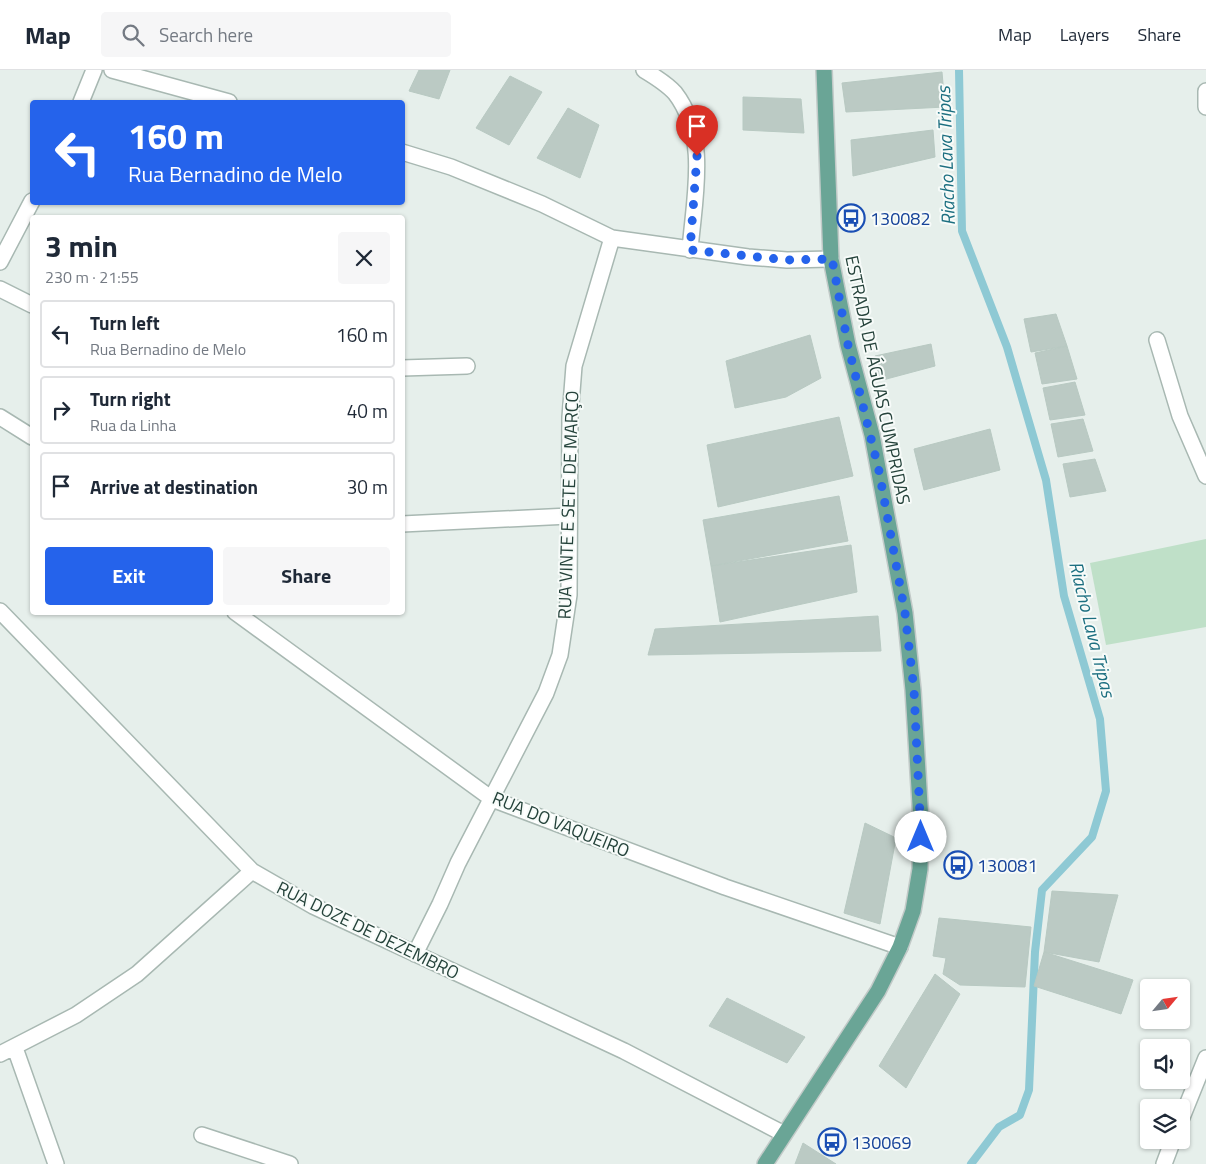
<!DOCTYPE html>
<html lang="en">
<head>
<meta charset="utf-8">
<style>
  body { margin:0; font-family:"Titillium Web",sans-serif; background:#f6f6f7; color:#1f2937; height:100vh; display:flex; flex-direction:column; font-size:19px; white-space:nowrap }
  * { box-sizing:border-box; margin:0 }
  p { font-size:16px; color:#747a83 }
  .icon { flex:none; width:28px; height:28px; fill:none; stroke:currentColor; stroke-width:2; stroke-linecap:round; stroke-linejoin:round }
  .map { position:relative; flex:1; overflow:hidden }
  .drawer { position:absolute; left:30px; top:145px; width:375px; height:400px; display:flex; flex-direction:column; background:#fff; border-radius:5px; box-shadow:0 1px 4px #0004 }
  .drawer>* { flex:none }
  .guide { position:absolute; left:30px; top:30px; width:375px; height:105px; border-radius:5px; box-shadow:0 1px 4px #0004; background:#2563eb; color:#fff; overflow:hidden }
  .needle { width:32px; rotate:61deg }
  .tools { position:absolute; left:1140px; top:909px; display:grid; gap:10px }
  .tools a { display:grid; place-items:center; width:50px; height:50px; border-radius:5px; background:#fff; box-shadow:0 1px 4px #0004; font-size:25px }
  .pin { position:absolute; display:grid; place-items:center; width:42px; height:42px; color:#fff; margin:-51px -21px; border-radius:50% 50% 50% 0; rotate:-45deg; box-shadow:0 0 5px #0007 }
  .pin .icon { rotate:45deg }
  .me { position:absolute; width:55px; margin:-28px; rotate:0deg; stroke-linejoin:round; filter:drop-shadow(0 0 4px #0008) }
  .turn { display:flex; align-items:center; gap:18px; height:105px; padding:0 15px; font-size:22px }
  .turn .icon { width:65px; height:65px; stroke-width:2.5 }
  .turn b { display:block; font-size:35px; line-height:42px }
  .round { display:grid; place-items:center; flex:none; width:52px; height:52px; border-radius:5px; background:#f6f6f7 }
  .summary { display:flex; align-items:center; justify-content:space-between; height:85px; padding:0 15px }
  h1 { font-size:30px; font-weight:700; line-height:38px }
  .action { display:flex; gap:10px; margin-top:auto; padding:10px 15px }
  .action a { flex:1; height:58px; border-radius:5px; background:#2563eb; color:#fff; font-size:20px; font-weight:700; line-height:58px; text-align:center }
  .action a+a { background:#f6f6f7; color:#1f2937 }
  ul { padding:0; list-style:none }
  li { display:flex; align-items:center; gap:15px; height:68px; margin:0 10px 8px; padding:0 5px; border:2px solid #e0e1e3; border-radius:5px }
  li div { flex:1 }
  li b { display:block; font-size:19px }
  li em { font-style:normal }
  header { display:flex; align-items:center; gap:30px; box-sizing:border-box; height:70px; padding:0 25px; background:#fff; border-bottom:1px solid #e0e1e3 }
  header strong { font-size:24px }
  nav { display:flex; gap:28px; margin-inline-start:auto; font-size:18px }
  .search { width:350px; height:45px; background:#f6f6f7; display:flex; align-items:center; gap:12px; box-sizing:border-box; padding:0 18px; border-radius:5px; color:#747a83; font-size:19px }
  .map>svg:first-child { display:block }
  .green { fill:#bfe0c8 }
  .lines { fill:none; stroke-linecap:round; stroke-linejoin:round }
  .stream { stroke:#8ec9d4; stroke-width:8 }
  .building { fill:#bbcac4; stroke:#b8c9c2 }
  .minor-casing { stroke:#a8b8b2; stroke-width:18 }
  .major-casing { stroke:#c2cac8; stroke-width:18 }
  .minor { stroke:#fff; stroke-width:15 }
  .major { stroke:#6aa596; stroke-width:15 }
  .route { stroke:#2563eb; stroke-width:9; stroke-dasharray:0 16.2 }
  .labels { text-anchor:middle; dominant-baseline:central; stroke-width:4; stroke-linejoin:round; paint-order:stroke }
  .transit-label { font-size:18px; fill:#164399; stroke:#f7fbf9; text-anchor:start }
  .street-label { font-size:18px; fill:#24423a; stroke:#f7fbf9 }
  .water-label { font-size:19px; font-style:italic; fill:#1c6f80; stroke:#f7fbf9 }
</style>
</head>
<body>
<header>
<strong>Map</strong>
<div class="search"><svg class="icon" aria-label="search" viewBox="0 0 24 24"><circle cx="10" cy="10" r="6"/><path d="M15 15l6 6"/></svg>Search here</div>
<nav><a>Map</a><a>Layers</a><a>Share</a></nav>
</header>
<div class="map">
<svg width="1206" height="1094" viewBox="0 0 1206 1094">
  <rect width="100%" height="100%" fill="#e6efeb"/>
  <path class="green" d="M1206,469V557L1106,575L1090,493Z"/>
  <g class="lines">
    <path class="stream" d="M959,0L962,161L1007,277L1046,410L1064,526L1100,649L1106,721L1092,767L1042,820L1035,882L1029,1020L1020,1045L999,1057L971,1094"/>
  </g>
  <path class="building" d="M419,0H450L439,29L409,21Z
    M942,2L945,37L846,42L842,13Z
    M510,6L542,22L509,75L476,58Z
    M743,27L801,29L804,63L743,60Z
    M568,38L599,55L580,108L537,88Z
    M933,60L935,87L853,106L851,70Z
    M1056,244L1067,276L1031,282L1024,249Z
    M810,265L821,308L786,327L735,338L726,291Z
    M931,274L935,296L879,311L875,286Z
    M1067,276L1077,309L1042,314L1035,283Z
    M1075,312L1085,345L1050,350L1043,318Z
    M839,347L853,406L718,437L707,375Z
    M1083,349L1093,381L1058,387L1051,354Z
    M990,359L1000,400L924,420L914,379Z
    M1095,389L1106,421L1070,427L1063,394Z
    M839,426L848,471L711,496L703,450Z
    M851,475L857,522L720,552L711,496Z
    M878,546L881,581L648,585L655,559Z
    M865,753L896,768L880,854L844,843Z
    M1052,821L1118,825L1099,892L1044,882Z
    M939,848L1031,857L1025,917L960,915L943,904L946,888L933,886Z
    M1044,882L1133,910L1121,944L1034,916Z
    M935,904L960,924L906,1018L879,996Z
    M727,928L805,967L787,993L709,956Z
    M803,1073L836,1094H795Z"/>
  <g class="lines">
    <g class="minor-casing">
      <path id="minor" d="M112,0L229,32
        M644,0C654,6 667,14 675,23C709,67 694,128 690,180
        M1206,21V37
        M81,32L94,0
        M402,82L451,97L542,134L612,168L748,187L787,190L831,189
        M0,192L32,131
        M0,219L32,235
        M1157,270L1180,346L1206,406
        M402,298L467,296
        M0,347L32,367
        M402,454L569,446
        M0,541L252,801L313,836L624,981L784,1064
        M235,542L492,729L725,817L900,877
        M415,884L440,834L458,793L546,623L560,585L569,525L570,347L574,296L612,168
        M15,978L56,1094
        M0,984L76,945L137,904L252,801
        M1181,1050L1206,988
        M202,1065L290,1094
        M1164,1094L1173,1070"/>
    </g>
    <g class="major-casing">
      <path id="major" d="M765,1094L878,921L900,877L913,841L920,799L921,751L913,620L905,543L872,365L848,275L831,189L824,0"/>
    </g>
    <use href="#minor" class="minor"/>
    <use href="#major" class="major"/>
  </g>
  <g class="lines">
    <path class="route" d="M697,86L690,180L787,190L832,189L848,275L879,401L905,543L914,620L921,767"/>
  </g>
  <defs>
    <g id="bus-ring" transform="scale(1.4375)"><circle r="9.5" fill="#f7fbf9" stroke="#1a4fb4" stroke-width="1.5"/><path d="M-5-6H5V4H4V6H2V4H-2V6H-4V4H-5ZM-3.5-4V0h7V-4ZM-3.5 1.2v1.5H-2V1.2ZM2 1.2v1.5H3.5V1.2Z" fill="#1a4fb4"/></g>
  </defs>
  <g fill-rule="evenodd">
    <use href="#bus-ring" x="851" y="148"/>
    <use href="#bus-ring" x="958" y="795"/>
    <use href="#bus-ring" x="832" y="1072"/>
  </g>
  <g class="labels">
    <g class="transit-label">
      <text x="870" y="148">130082</text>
      <text x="977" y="795">130081</text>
      <text x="851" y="1072">130069</text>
    </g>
    <g class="street-label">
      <text transform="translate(878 310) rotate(78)">ESTRADA DE ÁGUAS CUMPRIDAS</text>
      <text transform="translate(568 435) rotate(-88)">RUA VINTE E SETE DE MARÇO</text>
      <text transform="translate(561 754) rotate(22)">RUA DO VAQUEIRO</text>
      <text transform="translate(368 860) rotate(26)">RUA DOZE DE DEZEMBRO</text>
    </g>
    <g class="water-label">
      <text transform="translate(945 86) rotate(-92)">Riacho Lava Tripas</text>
      <text transform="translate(1093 559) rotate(76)">Riacho Lava Tripas</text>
    </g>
  </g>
</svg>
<div class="tools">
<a><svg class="needle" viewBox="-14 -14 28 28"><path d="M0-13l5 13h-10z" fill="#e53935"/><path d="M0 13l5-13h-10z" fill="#747a83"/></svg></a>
<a><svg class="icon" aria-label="sound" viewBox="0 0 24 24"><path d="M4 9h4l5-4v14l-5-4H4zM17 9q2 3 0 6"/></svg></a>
<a><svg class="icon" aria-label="layers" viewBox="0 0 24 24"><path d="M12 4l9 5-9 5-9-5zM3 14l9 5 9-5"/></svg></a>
</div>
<div class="pin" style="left:697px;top:86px;background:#d93025"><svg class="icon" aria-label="arrive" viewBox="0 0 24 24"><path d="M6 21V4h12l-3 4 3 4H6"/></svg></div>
<svg class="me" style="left:921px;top:767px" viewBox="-20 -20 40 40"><circle r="19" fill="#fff"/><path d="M0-13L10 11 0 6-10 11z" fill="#2563eb"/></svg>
<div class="guide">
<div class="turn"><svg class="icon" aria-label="left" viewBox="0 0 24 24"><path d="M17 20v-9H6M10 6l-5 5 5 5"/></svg><div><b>160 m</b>Rua Bernadino de Melo</div></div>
</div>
<section class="drawer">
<div class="summary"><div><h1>3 min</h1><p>230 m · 21:55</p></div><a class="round"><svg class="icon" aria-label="close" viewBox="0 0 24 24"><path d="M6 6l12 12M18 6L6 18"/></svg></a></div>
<ul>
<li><svg class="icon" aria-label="left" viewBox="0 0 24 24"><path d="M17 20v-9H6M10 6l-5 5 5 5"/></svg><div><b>Turn left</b><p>Rua Bernadino de Melo</p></div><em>160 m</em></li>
<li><svg class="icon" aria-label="right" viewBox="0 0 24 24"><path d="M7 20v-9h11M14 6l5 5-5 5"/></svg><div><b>Turn right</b><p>Rua da Linha</p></div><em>40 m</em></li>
<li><svg class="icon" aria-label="arrive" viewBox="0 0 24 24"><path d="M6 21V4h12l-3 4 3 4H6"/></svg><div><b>Arrive at destination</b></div><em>30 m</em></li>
</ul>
<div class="action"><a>Exit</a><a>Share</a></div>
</section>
</div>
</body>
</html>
